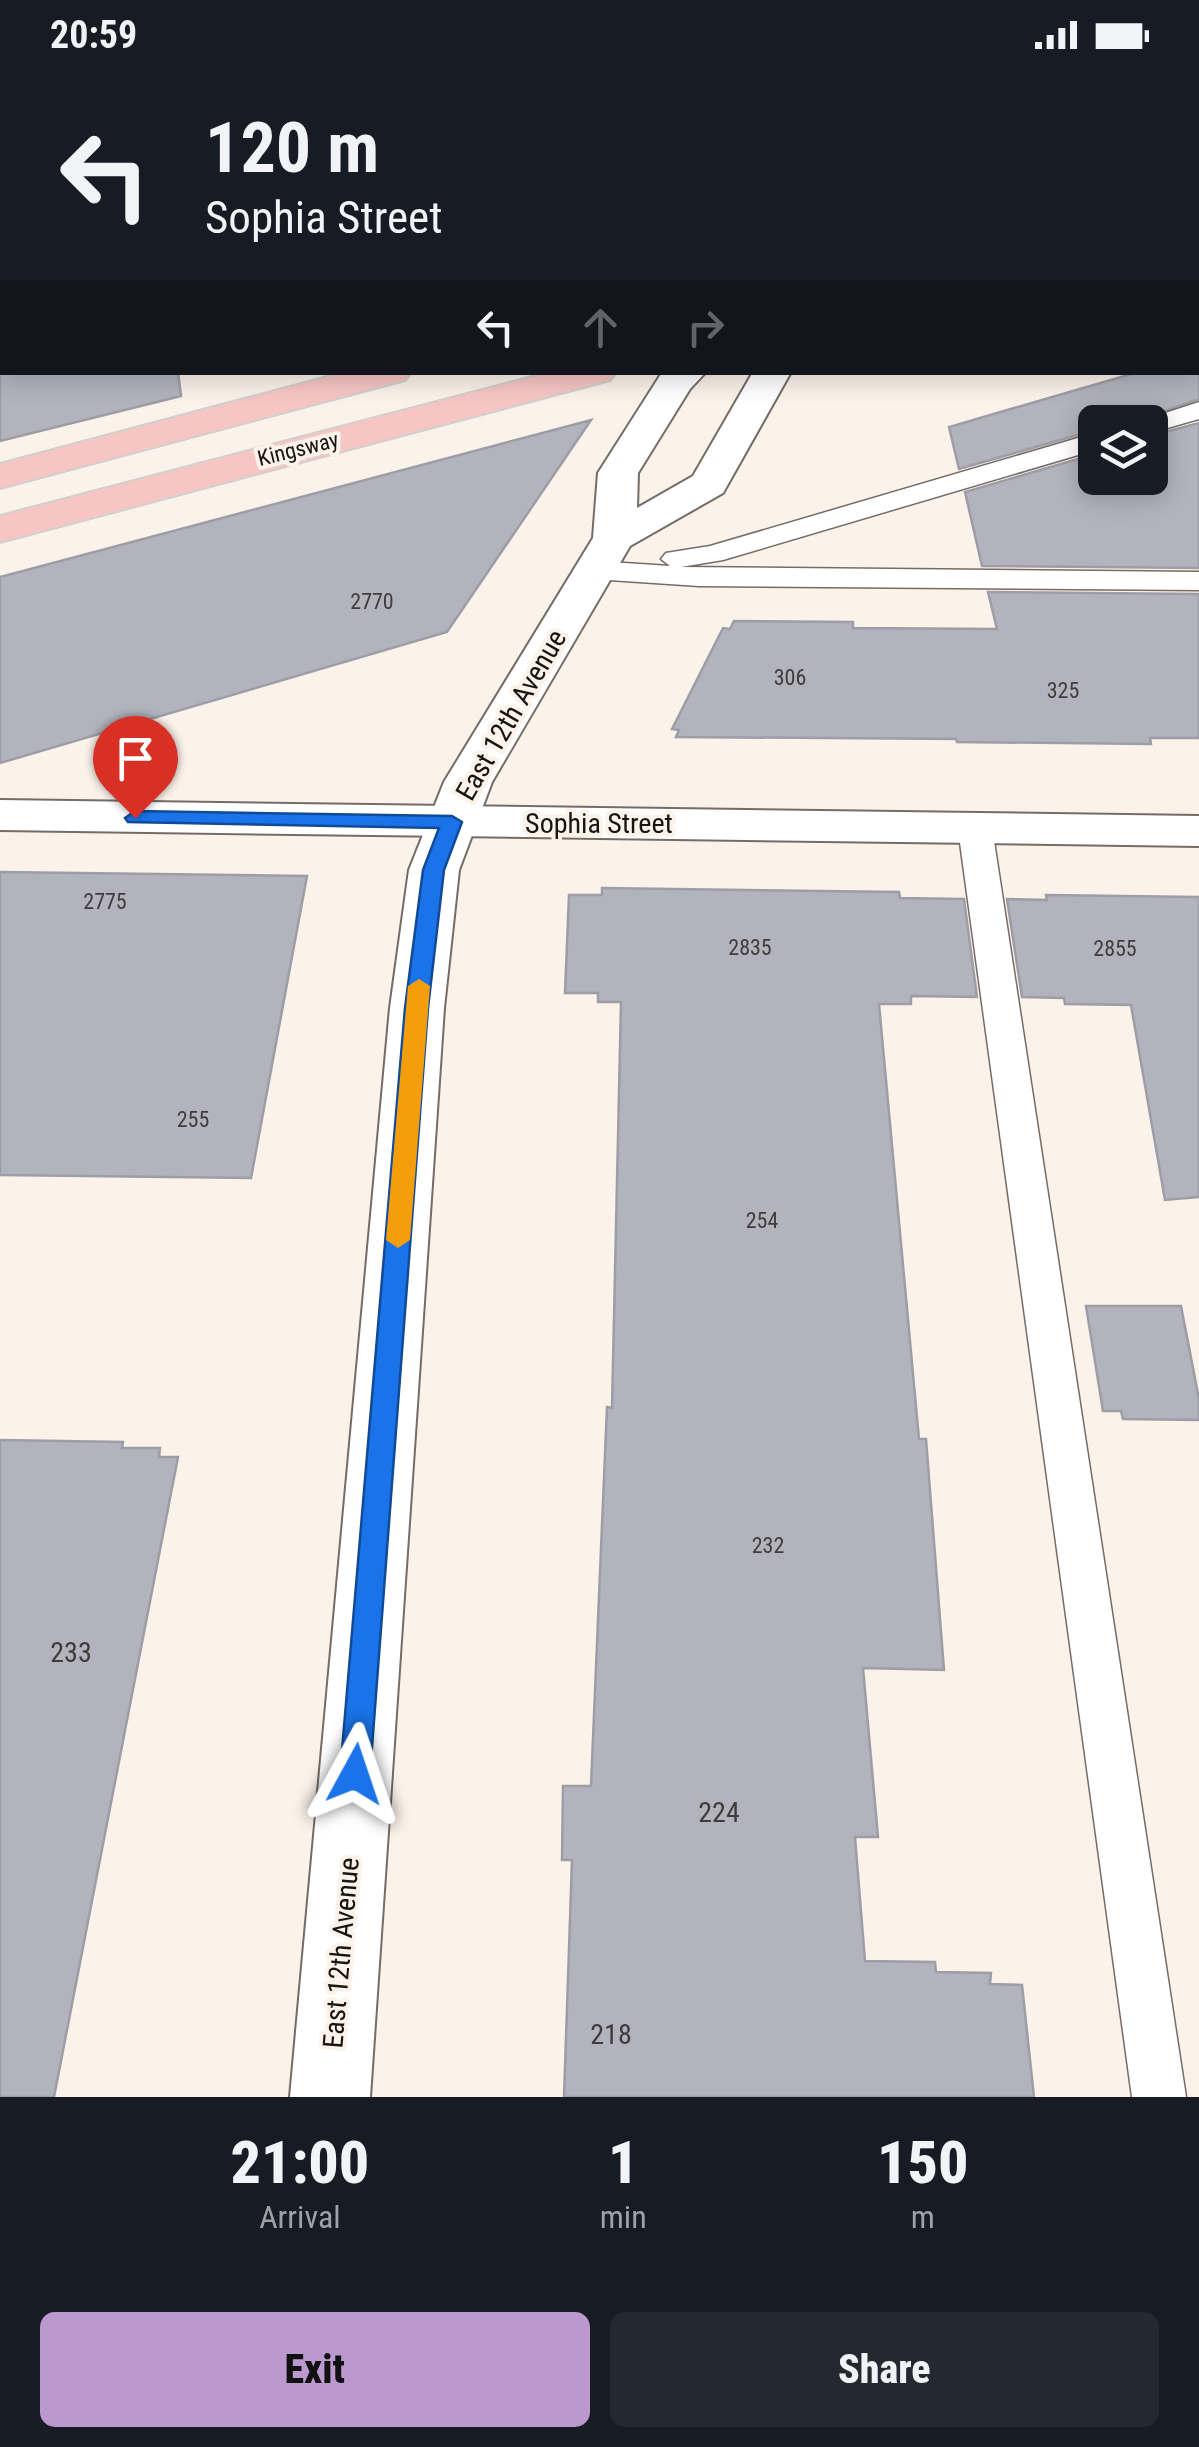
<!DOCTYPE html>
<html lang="en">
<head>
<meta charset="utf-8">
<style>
  body { margin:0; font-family:"Roboto Condensed",sans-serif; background:#242831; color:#f1f3f6; height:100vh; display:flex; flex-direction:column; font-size:38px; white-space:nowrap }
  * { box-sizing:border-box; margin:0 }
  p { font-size:32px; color:#9ea1a6 }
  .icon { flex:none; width:55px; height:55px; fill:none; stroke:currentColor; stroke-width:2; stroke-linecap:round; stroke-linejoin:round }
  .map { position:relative; height:2027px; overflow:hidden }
  .panel { display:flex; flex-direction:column; background:#171b24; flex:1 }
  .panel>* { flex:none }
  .guide { position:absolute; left:0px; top:0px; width:1200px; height:305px; box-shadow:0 5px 25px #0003; background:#171b24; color:#f1f3f6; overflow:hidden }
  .fabs { position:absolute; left:1078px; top:335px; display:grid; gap:20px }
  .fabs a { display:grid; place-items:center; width:90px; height:90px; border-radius:15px; background:#171b24; box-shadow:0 5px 25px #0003; font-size:50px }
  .pin { position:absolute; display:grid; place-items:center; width:85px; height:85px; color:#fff; margin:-102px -42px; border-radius:50% 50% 50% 0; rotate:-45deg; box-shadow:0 0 10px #0007 }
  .pin .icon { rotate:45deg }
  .me { position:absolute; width:110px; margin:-55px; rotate:5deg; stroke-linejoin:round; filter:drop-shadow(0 0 8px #0008) }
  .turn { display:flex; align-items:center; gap:35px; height:210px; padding:0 40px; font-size:45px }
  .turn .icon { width:130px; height:130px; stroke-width:2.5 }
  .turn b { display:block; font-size:70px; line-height:85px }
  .lanes { display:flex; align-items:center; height:95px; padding:0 40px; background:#0003; justify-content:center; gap:50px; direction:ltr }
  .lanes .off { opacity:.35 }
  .eta { display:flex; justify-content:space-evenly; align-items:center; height:170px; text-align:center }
  .eta b { font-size:60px; font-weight:800; line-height:70px }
  .button { display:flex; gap:20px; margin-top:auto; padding:20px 40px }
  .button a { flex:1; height:115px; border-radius:15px; background:#bb99ce; color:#111; font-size:40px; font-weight:800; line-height:115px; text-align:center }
  .button a+a { background:#242831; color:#f1f3f6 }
  .status { display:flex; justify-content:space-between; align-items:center; height:70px; padding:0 50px; background:#171b24; direction:ltr }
  .status svg { height:28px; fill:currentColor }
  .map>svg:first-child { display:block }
  .building { fill:#b3b3bd; stroke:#9d9da7; stroke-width:2.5 }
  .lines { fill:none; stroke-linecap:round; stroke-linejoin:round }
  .lane-casing { stroke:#746c66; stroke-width:3 }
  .street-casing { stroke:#746c66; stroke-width:4 }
  .secondary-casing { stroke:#746c66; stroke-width:4 }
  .primary-casing { stroke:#d1d0cf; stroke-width:4 }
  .lane { fill:#fff; fill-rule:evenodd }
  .street { fill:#fff; fill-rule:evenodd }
  .secondary { fill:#fff; fill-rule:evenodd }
  .primary { fill:#f7c6c4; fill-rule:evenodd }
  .route { fill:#1a73e8; stroke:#114b97; stroke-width:2.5 }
  .slow { fill:#f59e0b }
  .labels { text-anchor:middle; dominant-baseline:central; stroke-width:8; stroke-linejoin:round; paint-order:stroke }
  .far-street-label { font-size:22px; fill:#171411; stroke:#fbf2ea }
  .number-label { font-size:22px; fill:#3e3c3c }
  .street-label { font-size:28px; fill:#171411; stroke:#fbf2ea }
  .near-number-label { font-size:28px; fill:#3e3c3c }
</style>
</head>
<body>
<div class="status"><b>20:59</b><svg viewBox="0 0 49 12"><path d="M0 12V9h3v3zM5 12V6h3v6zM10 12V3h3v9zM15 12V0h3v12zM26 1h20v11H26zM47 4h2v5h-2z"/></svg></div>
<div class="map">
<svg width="1199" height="2027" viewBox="0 0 1199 2027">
  <rect width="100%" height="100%" fill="#fbf2ea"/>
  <path class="building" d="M0,302H178L181,326L0,371Z
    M1138,302H1199V329L1134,352H1095V360L959,399L949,357Z
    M591,350L447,562L0,693V507Z
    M1199,353V498L982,496L965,422L1095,384V408H1150V366Z
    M988,522L1199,524V668H1150L1151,674L957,672L956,669L676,667L679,660L672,659L723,558L730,559L734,551L853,552V558L997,559Z
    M0,802L307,806L251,1108L0,1105Z
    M602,818L899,822L900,828L964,829L977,927L911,926V934H879L919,1369H926L944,1600L863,1598L878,1767H855L865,1891L935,1892L936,1902L991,1903L990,1914L1022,1915L1034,2027H564L572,1790H562L563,1716H591L607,1337L612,1338L621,932H598V923H565L569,825H602Z
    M1046,825L1199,827V1127L1165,1130L1131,935L1065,934L1064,928L1022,927L1007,829L1047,830Z
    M1086,1236H1181L1199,1329V1350L1123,1349L1121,1341H1103Z
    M0,1370L123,1372L122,1378H160L159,1387H178L54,2027H0Z"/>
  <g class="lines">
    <g class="lane-casing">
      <path id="lane" d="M1199,332V349L1150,363V352H1138Z
        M1095,363V380L723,490L681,497L1199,502V520L699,516L594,509L584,506L579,500L584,494L594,491L670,496L661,489L666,483L710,476Z
        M975,748L987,751L992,758L1186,2027H1132L958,758L963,751Z"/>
    </g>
    <g class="street-casing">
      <path id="street" d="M0,137H2V157H0Z
        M1199,162V184H1198V163Z
        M0,730L1199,746V776L0,760Z"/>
    </g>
    <g class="secondary-casing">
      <path id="secondary" d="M799,0H829L830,2H799Z
        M706,302L690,319L638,403L637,438L693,406L753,302H791L723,423L630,476L492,712L459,800L444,938L370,2027H290L390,938L409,800L444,712L593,468L598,403L661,304Z"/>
    </g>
    <g class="primary-casing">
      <path id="primary" d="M1199,31V51H1198V32Z
        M346,302H411L405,310L0,418V394Z
        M551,302H616L610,310L0,472V446Z"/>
    </g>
    <use href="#lane" class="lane"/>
    <use href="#street" class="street"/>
    <use href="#secondary" class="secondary"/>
    <use href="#primary" class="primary"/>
  </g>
  <path class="route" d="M135,741L452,746L462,752L444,800L428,938L370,1704L366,1712L355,1716L345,1712L340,1704L405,938L423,800L439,758L128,752L125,748Z"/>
  <path class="slow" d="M419,909L430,916L410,1170L398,1178L386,1170L408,916Z"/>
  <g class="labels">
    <g class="far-street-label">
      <text transform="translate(298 379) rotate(-14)">Kingsway</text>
    </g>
    <g class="number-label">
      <text x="372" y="531">2770</text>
      <text x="790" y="607">306</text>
      <text x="1063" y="620">325</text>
      <text x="105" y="831">2775</text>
      <text x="750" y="877">2835</text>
      <text x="1115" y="878">2855</text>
      <text x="193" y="1049">255</text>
      <text x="762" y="1150">254</text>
      <text x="768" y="1475">232</text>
    </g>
    <g class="street-label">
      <text transform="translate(511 645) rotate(-60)">East 12th Avenue</text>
      <text x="599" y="753">Sophia Street</text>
      <text transform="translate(341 1883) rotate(-85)">East 12th Avenue</text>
    </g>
    <g class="near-number-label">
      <text x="71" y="1582">233</text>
      <text x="719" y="1742">224</text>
      <text x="611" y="1964">218</text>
    </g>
  </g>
</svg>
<div class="fabs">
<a><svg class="icon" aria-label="layers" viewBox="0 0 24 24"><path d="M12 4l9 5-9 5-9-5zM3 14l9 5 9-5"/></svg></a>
</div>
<div class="pin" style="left:135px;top:748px;background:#d93025"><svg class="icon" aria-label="arrive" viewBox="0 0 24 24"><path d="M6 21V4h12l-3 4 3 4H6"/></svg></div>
<svg class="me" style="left:355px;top:1704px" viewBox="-20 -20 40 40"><path d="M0-17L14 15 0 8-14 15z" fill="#1a73e8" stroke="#fff" stroke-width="4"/></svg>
<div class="guide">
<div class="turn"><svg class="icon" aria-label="left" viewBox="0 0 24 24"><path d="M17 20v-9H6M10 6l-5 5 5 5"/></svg><div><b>120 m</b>Sophia Street</div></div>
<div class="lanes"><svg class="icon" aria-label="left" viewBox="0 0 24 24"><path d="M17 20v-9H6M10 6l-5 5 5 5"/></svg><svg class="icon off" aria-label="ahead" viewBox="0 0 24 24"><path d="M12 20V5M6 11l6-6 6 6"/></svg><svg class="icon off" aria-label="right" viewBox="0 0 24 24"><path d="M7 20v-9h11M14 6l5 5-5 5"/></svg></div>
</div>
</div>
<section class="panel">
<div class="eta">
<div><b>21:00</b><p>Arrival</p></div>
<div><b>1</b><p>min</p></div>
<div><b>150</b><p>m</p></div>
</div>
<div class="button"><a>Exit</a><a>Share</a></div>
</section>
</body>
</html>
